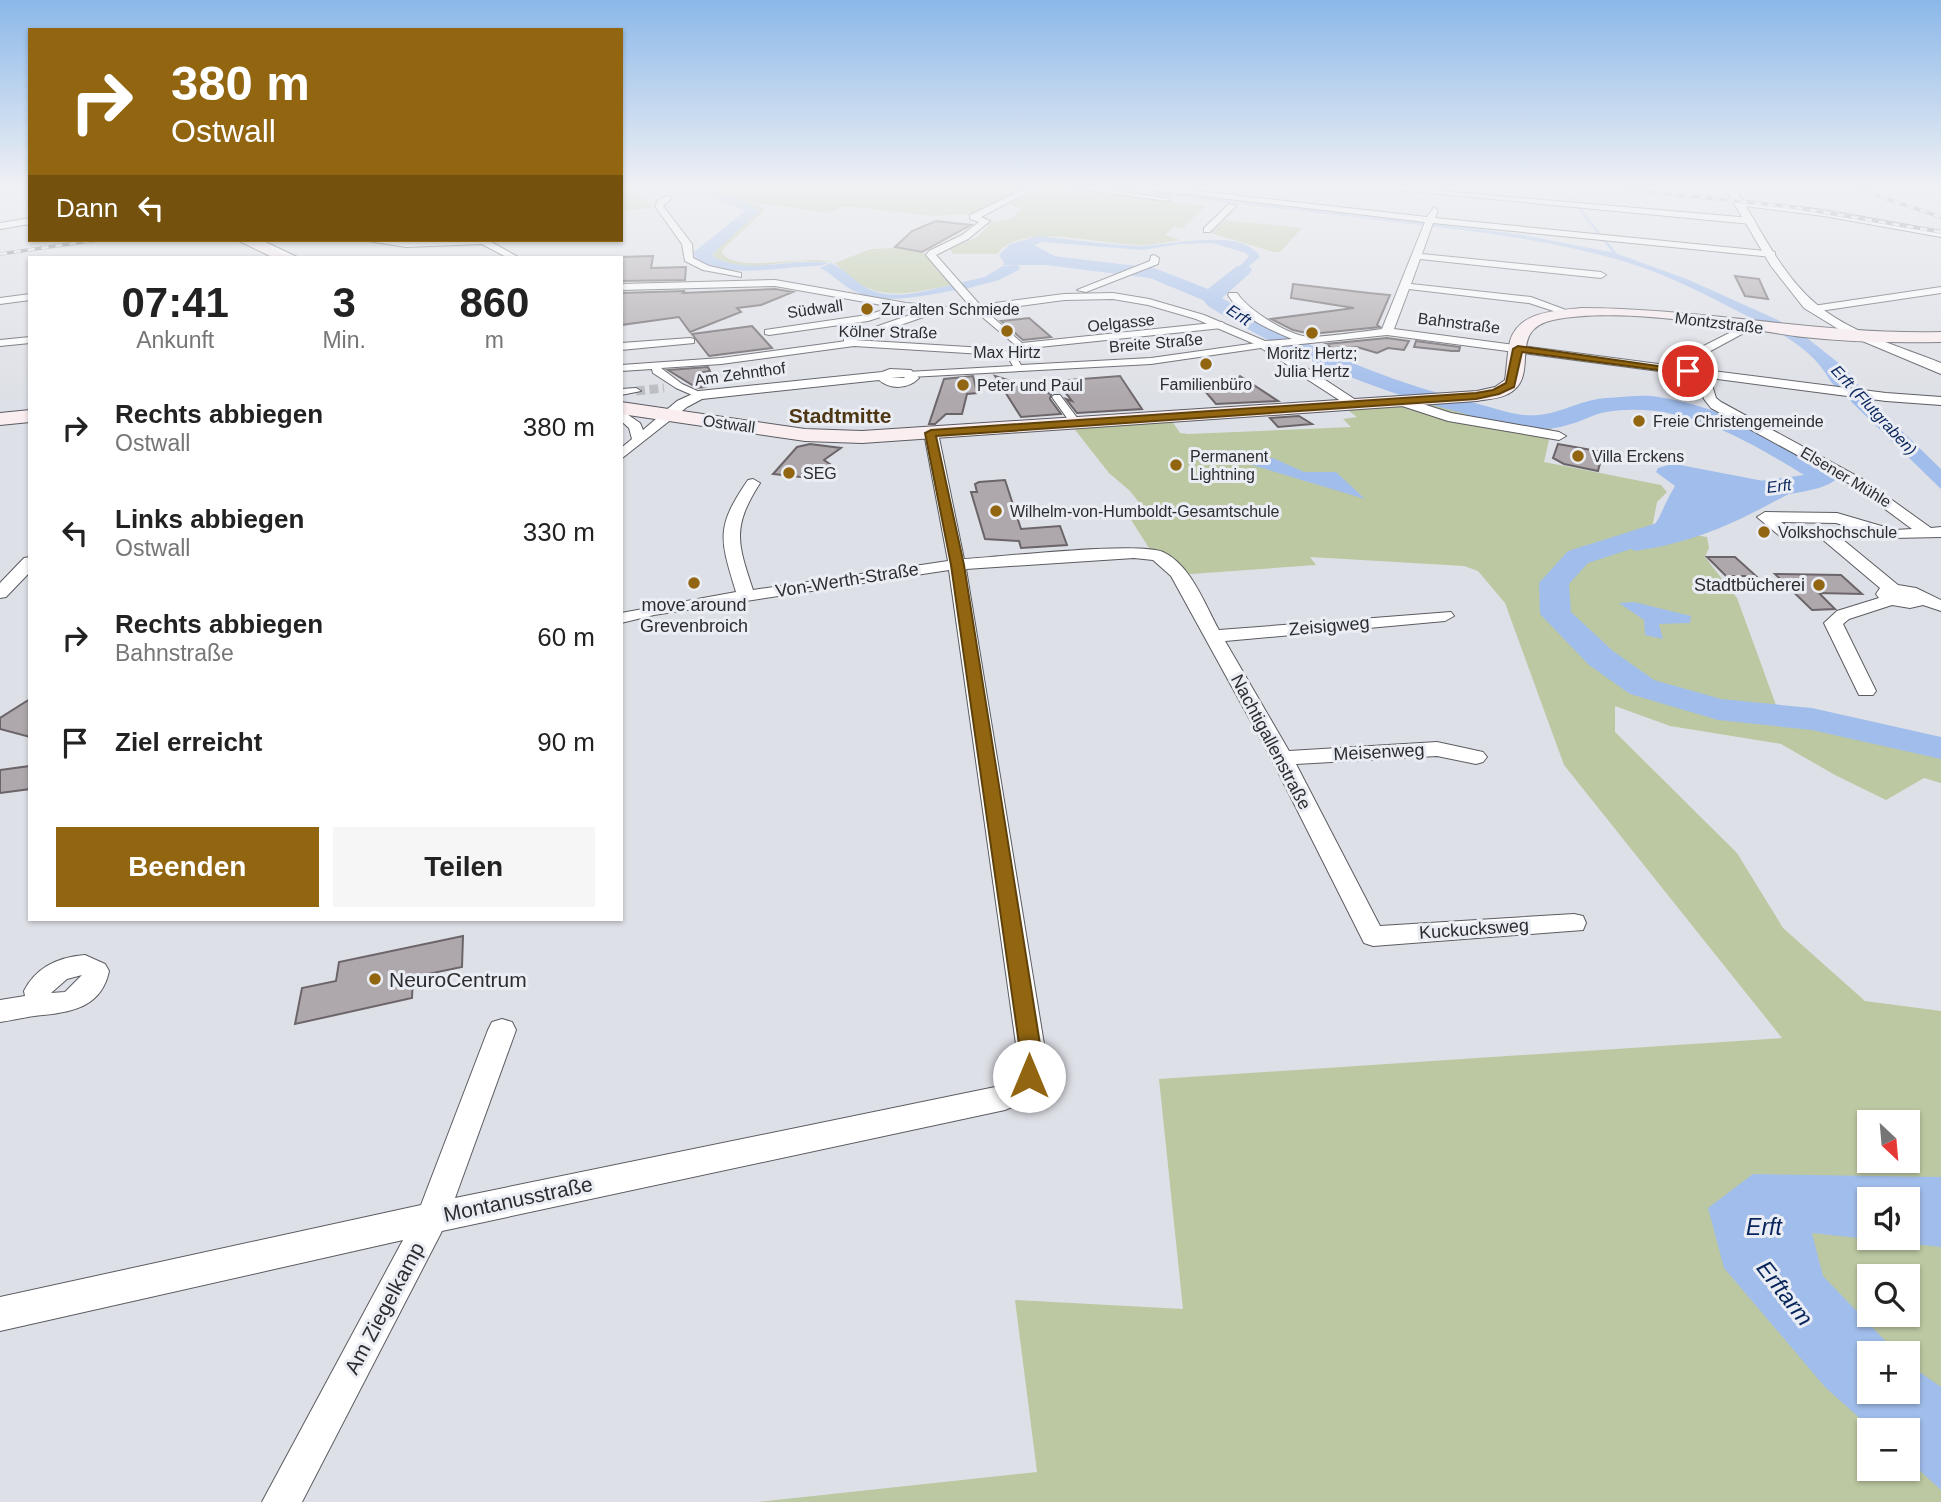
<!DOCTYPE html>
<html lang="de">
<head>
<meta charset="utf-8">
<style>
  body { margin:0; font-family:Arial,sans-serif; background:#f6f6f6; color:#222; height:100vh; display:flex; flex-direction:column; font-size:26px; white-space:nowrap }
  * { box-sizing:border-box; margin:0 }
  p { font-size:23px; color:#767676 }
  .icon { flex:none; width:38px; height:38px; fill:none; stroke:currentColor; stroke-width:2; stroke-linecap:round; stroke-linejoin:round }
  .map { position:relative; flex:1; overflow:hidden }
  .sheet { position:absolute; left:28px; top:256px; width:595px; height:665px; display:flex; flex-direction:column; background:#fff; border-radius:0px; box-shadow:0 2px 5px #0004 }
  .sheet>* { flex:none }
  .guide { position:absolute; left:28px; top:28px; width:595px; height:214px; border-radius:0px; box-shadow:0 2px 5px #0004; background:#926611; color:#fff; overflow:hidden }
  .needle { width:46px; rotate:154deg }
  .fabs { position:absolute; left:1857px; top:1110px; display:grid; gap:14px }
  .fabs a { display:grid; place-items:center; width:63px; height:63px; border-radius:0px; background:#fff; box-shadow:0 2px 5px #0004; font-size:35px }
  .pin { position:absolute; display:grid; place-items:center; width:60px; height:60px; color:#fff; margin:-30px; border:4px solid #fff; border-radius:50%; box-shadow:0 2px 7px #0007 }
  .me { position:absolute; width:77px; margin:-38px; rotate:0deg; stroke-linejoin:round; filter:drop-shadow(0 0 5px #0008) }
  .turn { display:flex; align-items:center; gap:24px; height:147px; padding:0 28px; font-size:32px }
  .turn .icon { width:91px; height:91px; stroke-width:2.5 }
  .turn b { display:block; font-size:49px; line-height:60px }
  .then { display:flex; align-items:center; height:66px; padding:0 28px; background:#0003; gap:14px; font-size:26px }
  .eta { display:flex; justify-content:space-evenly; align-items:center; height:119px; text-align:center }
  .eta b { font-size:42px; font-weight:700; line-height:49px }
  .primary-button { display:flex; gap:14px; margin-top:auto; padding:14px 28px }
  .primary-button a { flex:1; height:80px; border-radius:0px; background:#926611; color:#fff; font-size:28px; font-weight:700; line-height:80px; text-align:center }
  .primary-button a+a { background:#f6f6f6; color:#222 }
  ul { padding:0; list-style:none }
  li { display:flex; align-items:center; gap:21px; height:105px; padding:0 28px }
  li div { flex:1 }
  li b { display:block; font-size:26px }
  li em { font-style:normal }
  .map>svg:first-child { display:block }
  .green { fill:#bcc8a2; fill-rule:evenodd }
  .water { fill:#a1bdeb; fill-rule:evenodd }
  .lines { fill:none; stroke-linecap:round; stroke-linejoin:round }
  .stream { stroke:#a1bdeb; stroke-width:2.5 }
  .river { fill:#a1bdeb; fill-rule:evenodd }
  .building { fill:#aea8ac; stroke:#6b6569; stroke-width:2 }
  .pedestrian-tunnel { stroke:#babcc2; stroke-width:9; stroke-dasharray:9 4.5; stroke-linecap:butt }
  .pedestrian-casing { stroke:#5b5c62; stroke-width:2 }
  .minor-casing { stroke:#5b5c62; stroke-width:2 }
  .tertiary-casing { stroke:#5b5c62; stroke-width:2 }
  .secondary-casing { stroke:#5b5c62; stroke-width:2 }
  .pedestrian { fill:#fff; fill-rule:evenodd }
  .minor { fill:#fff; fill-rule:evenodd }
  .tertiary { fill:#fff; fill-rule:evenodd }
  .secondary { fill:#fbeef0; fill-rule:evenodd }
  .rail-casing { stroke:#7e7f84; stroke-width:3.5 }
  .rail { stroke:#ebedf4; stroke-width:2.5; stroke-dasharray:7; stroke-linecap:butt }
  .route { fill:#926611; stroke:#5f420b; stroke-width:2 }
  .poi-dot { fill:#926611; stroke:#ebedf4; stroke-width:2.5 }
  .labels { text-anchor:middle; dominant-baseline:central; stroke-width:6; stroke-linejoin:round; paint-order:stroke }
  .far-street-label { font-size:16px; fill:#2c2d30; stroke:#ebedf4 }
  .far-poi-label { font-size:16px; fill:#2c2d30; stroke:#ebedf4; text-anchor:start }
  .far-water-label { font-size:16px; font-style:italic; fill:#07255b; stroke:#ebedf4 }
  .street-label { font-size:18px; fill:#2c2d30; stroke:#ebedf4 }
  .poi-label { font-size:18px; fill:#2c2d30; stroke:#ebedf4; text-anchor:end }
  .far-district-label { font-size:21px; font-weight:bold; fill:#4e3813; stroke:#ebedf4 }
  .near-poi-label { font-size:21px; fill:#2c2d30; stroke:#ebedf4; text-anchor:start }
  .near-street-label { font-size:21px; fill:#2c2d30; stroke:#ebedf4 }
  .near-water-label { font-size:23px; font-style:italic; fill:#07255b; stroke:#ebedf4 }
</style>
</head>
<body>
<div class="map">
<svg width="1941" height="1502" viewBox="0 0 1941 1502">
  <rect width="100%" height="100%" fill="#dee0e7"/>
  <path class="green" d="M621,188H634L653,208L621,211Z
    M704,188H1026L970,214L932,216L844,206L828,213L752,202L764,208L763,212L725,247L722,252C732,275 807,254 831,262C822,262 812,261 803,261C778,262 730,275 712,255L736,229L760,211L736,197Z
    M1044,188H1056L1206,206L1183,228L1174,227L1165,235L1180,240C1166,242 1151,246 1137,245C1100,245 1021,221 997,254H953L950,249L977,237L989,226L987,224C999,218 1014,223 1021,208L1009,204Z
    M1225,220L1302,228L1280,252H1274L1211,233Z
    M898,248L927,254L937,270L951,285C904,295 871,304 835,263L871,249Z
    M1437,400L1522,422L1541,421L1552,427L1544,462L1661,485L1667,492L1657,502L1652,528L1707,537L1709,548L1705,557L1737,598L1776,705L1941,741V783L1924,778L1886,800L1835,775L1781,744L1670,726L1615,706V732L1737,853L1783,928L1865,1001L1941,1011V1502H757L1037,1472L1015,1300L1183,1309L1159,1079L1782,1038L1564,765L1505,603L1478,571L1464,566L1310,557L1316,565L1177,575L1154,556L1128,515L1144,509L1130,491L1109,473L1072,426L1170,418L1180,433L1188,434L1351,427L1343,419L1357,417L1344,407ZM1869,1122H1908V1160H1869ZM1869,1199H1908V1237H1869ZM1869,1276H1908V1314H1869ZM1869,1353H1908V1391H1869ZM1869,1430H1908V1468H1869Z"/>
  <path class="water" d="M677,188C707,188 737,192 760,211L712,254L715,258C751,275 791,257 829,263C818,267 809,266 797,267C761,270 729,276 695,260L694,252L745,211L716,199Z
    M1099,188H1129L1518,234L1615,253L1689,280L1778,320L1807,338L1845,368L1868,398L1941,469V489L1831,382C1813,348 1779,332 1745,315C1708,296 1669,275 1629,263C1547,238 1463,230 1378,220C1285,209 1192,199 1099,188Z
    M1039,236C1071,240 1103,244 1136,246C1165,248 1241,225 1260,257L1226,285L1218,295L1221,300L1211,302L1198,296C1210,292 1241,267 1249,256L1246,253L1212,243L1179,244L1143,250L1042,242L1034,245L1064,261L1084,265H1018L1020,269L999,280L965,289L959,283L985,277L1003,266H1017L1003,265L1004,262L999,255L1010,244Z
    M831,263C844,269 852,279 863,286C890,303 924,291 951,285L957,290C923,295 885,307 852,290C840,284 832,273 820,268Z
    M1222,456L1273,458L1304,472H1336L1365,499Z
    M1668,465H1680L1774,483L1794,491C1739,521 1698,542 1635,551L1614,538C1668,526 1650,528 1675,486L1656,472L1658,468Z
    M1634,602L1691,616L1690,623L1659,624L1663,639L1645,635L1644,620L1619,603Z
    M1753,1174L1941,1177V1247L1812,1233L1823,1276L1897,1353H1869V1391H1908V1364L1941,1387V1490L1908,1460V1430H1873L1825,1387L1724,1268L1708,1208ZM1869,1199H1908V1237H1869Z"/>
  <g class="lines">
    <path class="stream" d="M645,188H650
      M1567,188L1566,192L1617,256"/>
    <path class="river" d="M1036,254L1154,268L1208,289L1237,266H1249L1252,270L1249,274L1222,298C1300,344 1383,380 1471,402C1488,406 1506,413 1523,415C1556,418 1577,400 1606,398C1623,397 1643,394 1659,397C1723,407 1779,439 1834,472L1838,477C1825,495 1755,497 1732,500L1723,498L1719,492L1723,486L1804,475C1744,438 1679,400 1606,412C1594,414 1582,421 1571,424C1557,429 1538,430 1524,429C1503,427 1481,419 1462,413C1371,390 1288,355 1208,306L1203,300L1150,278L1030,263L1028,259Z
      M1670,519L1680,521L1684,527L1680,533L1588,563L1569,584L1571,612L1613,651L1654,680L1721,699L1812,708L1941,737V759L1812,730L1718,720L1630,694L1589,665L1540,614L1539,583L1568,551Z"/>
  </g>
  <path class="building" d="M936,221L971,225L922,252L895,247L912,231Z
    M653,256L651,268L686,267L685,280L621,281V257Z
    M1735,276L1759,279L1768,299L1745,296Z
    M1293,284L1369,293L1390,295L1377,325L1380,327L1311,334L1293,330L1271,319L1354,308L1291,298Z
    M775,289L793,292L761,305L737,308L741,312L690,332L679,317L621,325V293L684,291L683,293Z
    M1029,318L1051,337L1023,340L1001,321Z
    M752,326L772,348L709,356L692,334Z
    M1387,338L1409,341L1404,350L1388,348L1377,353L1357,347L1335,350L1326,344Z
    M1416,341L1460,347L1459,351H1452L1414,347Z
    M708,367L710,371L698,373L705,387L697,388L668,370Z
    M973,376L977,393L967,394L962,414H946L935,424H929L944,379Z
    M995,376L1051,394L1050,399L1061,414L1021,417Z
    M1120,376L1142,409L1077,413L1066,399L1072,401L1056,381Z
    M1240,376L1278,401L1216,404L1204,390L1239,385L1236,381Z
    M1299,416L1312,424L1278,427L1270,418Z
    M810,444L841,448L824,460L837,469L828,480L773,474L797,447Z
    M1558,444L1603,452L1598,471L1564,464L1553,458Z
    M1005,480L1021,529L1060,526L1067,545L1021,548L1019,541L985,539L971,492H977L975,484L979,482Z
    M1707,557H1735L1756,576H1726Z
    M1775,574L1841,575L1862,594L1819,593L1835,609L1812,610Z
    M30,699V737L0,729V718Z
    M30,766V789L0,793V770Z
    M463,936L462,967L413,977L412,998L295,1024L302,988L336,981L339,962Z"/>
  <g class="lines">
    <path class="pedestrian-tunnel" d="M636,391L664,388"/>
    <g class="pedestrian-casing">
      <path id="pedestrian" d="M974,306H980L1022,343L1222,322L1226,325L1222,328L1020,349L974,310Z
        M854,340L1001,349L1015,355L1021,365L1151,358L1264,342L1308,371L1300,373L1261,348L1151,364L910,377L907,376V372L1013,366L1009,359L999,355L854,346L721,364L661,368L682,384L702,393V397L699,398L676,388L653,373L652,369L621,371V365L721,358Z
        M621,389L636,388L641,391L621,395Z
        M1054,395H1060L1081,423L1080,425H1072L1052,397Z"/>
    </g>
    <g class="minor-casing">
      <path id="minor" d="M1026,188H1036L981,217L990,221L968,239L936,255L980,305L1064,294L1113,293L1149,299L1204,315L1265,341L1292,339C1267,328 1243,319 1228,295L1229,293H1237C1248,310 1290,337 1311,337C1334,336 1359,332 1382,329L1425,222L1152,190L1148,188H1171L1427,217L1434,207L1438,210L1435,218L1775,252V256L1772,257L1433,223L1422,254L1601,272L1606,275L1601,278L1420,259L1411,284L1531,297L1574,313L1569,316L1529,303L1409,289L1394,329L1666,365L1749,323L1753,324V328L1681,367L1886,393L1941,397V405L1886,401L1710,378L1716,398L1721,402L1864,480L1931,528L1941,527V537L1842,539L1898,585L1916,588L1941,600V611L1923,605L1910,608L1892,605L1849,619L1843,624L1876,691L1873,695H1859L1824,623L1837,611L1879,598L1876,594L1880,588L1822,539L1781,537L1757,517L1765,512L1837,513L1895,530L1912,529L1854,486L1711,408L1704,399L1697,376L1387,335L1264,348L1196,319L1148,305L1113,299L1064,300L991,310L938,312L848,343L844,342V338L921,311L906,309L868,321L769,335L765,334V330L867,315L893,307L775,286L621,290V284L775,280L906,303L948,307L969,305L926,255L929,251L962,235L979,222L970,219V215ZM1781,522L1836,523L1860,530L1791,529Z
        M1072,188H1094L1171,199L1167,201Z
        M1377,188H1405L1751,218L1755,221L1751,224Z
        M668,196L672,198L663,206L692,244L693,258L709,266L741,273V277L703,270L685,261L682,244L655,206L658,200Z
        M1739,200L1824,210L1941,231V237L1824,216L1736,205Z
        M1229,204L1236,206L1210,232H1204V228Z
        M30,218V224L0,229V223Z
        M249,240H261L297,257H285Z
        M362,240H488L518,257H506L482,244L406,247Z
        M1154,255L1159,258L1158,264L1086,292L1077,290L1150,261L1151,256Z
        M1941,287V293L1813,312L1808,309L1813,306Z
        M30,294V300L0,304V298Z
        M30,337V343L0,346V340Z
        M690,338L694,339V343L621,350V343Z
        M1303,367L1307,368L1362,404L1355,408L1350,407L1299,374V368Z
        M890,369L911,370L919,378C908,389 891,390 879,380L702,399L687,407L621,459V448L632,439L629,428L621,421V410L640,423L643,430L677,401L699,391L882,372ZM891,378L904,377L905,378Z
        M1401,397L1451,413L1559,432L1566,436L1559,440L1448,421L1396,404V398Z
        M931,429L938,433L964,559C1000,557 1138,541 1163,552C1191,565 1205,605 1219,630L1451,612L1454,616L1445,621L1225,641L1289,751L1437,742L1483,752L1487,757L1483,762L1476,764L1437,756L1296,764L1380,926L1574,914L1583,916L1586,923L1583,930L1373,946L1364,943L1271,758L1171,576L1153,560L1134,558L966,569L1044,1044C1047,1076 1035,1099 1005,1110L442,1231L302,1502H262L403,1240L0,1331V1297L421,1205L488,1030L492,1022L502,1019L512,1022L516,1030L455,1198L1000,1086C1017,1075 1018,1063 1016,1044L949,570L654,615L621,623V613L736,592C720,539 715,528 748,480L753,479L760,483C732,527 737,542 753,590L948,561L924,433Z
        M30,557V572L6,597L0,598V583L24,558Z
        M85,955L105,964L109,971C102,1006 73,1012 43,1015C29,1016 14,1020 0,1022V1000L25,996L24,991C36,967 59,957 85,955ZM82,975L65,992L51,993L67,979Z"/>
    </g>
    <g class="tertiary-casing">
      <path id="tertiary" d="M1725,188H1735C1759,226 1780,273 1815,303C1850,333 1899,346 1941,363V374L1848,335L1804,308L1771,266Z"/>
    </g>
    <g class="secondary-casing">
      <path id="secondary" d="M237,240H255L290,257H272Z
        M1581,308C1702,308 1819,335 1941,332V342C1895,343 1849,342 1803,337C1730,327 1624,306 1553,320C1505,330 1542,377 1508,394C1499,399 1487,399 1477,401L862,443L805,441L621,414V402L805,429L862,431L1477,391L1495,387L1505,380C1507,367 1507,354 1510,341C1519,311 1555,311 1581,308Z
        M30,410V422L0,425V413Z"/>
    </g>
    <use href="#pedestrian" class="pedestrian"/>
    <use href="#minor" class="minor"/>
    <use href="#tertiary" class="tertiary"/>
    <use href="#secondary" class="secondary"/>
    <g class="rail-casing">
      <path id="rail" d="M1615,188L1792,207L1941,232
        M1854,188L1941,217
        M0,254L98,240"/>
    </g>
    <use href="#rail" class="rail"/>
  </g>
  <linearGradient id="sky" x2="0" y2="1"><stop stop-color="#8bb8e9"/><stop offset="0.47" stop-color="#f0f1f4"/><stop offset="1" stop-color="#f0f1f4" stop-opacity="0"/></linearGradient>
  <rect width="1941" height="398" fill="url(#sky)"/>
  <path class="route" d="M1518,346L1692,371L1688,374L1522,352L1514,387L1499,394L1476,399L936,436L964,565L1040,1044V1076L1037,1082L1029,1085L1021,1082L1018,1076L1019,1044L951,565L925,433L931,430L1476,393L1493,390L1506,383L1513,349Z"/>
  <g class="poi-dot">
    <circle cx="867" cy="309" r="7"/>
    <circle cx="1007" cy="331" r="7"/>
    <circle cx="1312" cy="333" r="7"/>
    <circle cx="1206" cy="364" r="7"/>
    <circle cx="963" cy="385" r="7"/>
    <circle cx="1639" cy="421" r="7"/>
    <circle cx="1578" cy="456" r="7"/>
    <circle cx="1176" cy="465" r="7"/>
    <circle cx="789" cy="473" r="7"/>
    <circle cx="996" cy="511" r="7"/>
    <circle cx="1764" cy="532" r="7"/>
    <circle cx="694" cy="583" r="7"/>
    <circle cx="1819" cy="585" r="7"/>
    <circle cx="375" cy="979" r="7"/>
  </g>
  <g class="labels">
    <g class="far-street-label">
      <text transform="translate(815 309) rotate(-8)">Südwall</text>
      <text transform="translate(1121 323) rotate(-6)">Oelgasse</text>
      <text transform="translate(1459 323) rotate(7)">Bahnstraße</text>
      <text transform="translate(1719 323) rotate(7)">Montzstraße</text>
      <text transform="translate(888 332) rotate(1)">Kölner Straße</text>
      <text transform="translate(1156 343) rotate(-5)">Breite Straße</text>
      <text transform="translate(740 374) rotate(-8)">Am Zehnthof</text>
      <text transform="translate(729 424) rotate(8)">Ostwall</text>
      <text transform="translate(1846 477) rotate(31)">Elsener Mühle</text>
    </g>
    <g class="far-poi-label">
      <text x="881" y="309">Zur alten Schmiede</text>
      <text x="1007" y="352" text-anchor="middle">Max Hirtz</text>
      <text x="1312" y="353" text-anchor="middle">Moritz Hertz;<tspan x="1312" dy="18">Julia Hertz</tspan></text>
      <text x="1206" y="384" text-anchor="middle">Familienbüro</text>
      <text x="977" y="385">Peter und Paul</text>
      <text x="1653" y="421">Freie Christengemeinde</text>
      <text x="1190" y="456">Permanent<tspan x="1190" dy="18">Lightning</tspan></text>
      <text x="1592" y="456">Villa Erckens</text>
      <text x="803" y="473">SEG</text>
      <text x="1010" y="511">Wilhelm-von-Humboldt-Gesamtschule</text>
      <text x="1778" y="532">Volkshochschule</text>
    </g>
    <g class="far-water-label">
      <text transform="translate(1239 315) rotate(33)">Erft</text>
      <text transform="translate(1874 410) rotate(47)">Erft (Flutgraben)</text>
      <text transform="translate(1779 486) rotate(-7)">Erft</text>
    </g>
    <g class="street-label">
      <text transform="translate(847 580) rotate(-9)">Von-Werth-Straße</text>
      <text transform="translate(1329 626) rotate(-5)">Zeisigweg</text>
      <text transform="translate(1271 742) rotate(62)">Nachtigallenstraße</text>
      <text transform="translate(1379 752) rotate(-3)">Meisenweg</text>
      <text transform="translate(1474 929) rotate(-4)">Kuckucksweg</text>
    </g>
    <g class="poi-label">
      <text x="1805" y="585">Stadtbücherei</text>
      <text x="694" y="605" text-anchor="middle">move around<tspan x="694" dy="21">Grevenbroich</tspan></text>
    </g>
    <g class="far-district-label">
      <text x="840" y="415">Stadtmitte</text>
    </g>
    <g class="near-poi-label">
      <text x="389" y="979">NeuroCentrum</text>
    </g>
    <g class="near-street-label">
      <text transform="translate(518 1199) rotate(-12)">Montanusstraße</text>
      <text transform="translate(384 1308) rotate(-62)">Am Ziegelkamp</text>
    </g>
    <g class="near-water-label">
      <text x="1764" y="1227">Erft</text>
      <text transform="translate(1785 1293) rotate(52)">Erftarm</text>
    </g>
  </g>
</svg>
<div class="fabs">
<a><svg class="needle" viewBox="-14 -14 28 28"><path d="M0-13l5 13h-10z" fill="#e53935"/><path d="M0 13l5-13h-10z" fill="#767676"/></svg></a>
<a><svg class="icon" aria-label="sound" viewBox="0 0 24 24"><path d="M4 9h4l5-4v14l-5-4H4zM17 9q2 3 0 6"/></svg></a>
<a><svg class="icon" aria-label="search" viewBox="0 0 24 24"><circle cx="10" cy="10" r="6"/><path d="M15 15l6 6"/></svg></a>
<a>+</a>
<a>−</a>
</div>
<div class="pin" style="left:1688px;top:371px;background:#d93025"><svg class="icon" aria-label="arrive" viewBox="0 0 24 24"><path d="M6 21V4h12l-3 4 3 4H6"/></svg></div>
<svg class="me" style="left:1029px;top:1076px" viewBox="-20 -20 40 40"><circle r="19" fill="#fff"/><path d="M0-13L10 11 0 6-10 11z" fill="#926611"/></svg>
<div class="guide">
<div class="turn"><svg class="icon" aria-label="right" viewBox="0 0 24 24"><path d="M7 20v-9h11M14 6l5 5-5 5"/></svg><div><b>380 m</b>Ostwall</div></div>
<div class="then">Dann<svg class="icon" aria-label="left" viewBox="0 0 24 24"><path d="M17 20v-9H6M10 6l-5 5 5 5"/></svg></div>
</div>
<section class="sheet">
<div class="eta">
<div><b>07:41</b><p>Ankunft</p></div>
<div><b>3</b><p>Min.</p></div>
<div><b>860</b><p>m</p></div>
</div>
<ul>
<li><svg class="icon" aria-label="right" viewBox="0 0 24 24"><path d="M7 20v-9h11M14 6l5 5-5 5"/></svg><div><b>Rechts abbiegen</b><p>Ostwall</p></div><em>380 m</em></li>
<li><svg class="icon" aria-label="left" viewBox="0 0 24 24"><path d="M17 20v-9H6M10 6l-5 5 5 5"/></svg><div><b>Links abbiegen</b><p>Ostwall</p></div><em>330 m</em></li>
<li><svg class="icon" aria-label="right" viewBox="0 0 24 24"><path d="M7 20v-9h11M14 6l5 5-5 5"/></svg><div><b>Rechts abbiegen</b><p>Bahnstraße</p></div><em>60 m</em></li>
<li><svg class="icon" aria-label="arrive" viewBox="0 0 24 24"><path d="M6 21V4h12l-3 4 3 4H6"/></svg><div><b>Ziel erreicht</b></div><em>90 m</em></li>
</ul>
<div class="primary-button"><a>Beenden</a><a>Teilen</a></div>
</section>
</div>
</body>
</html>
